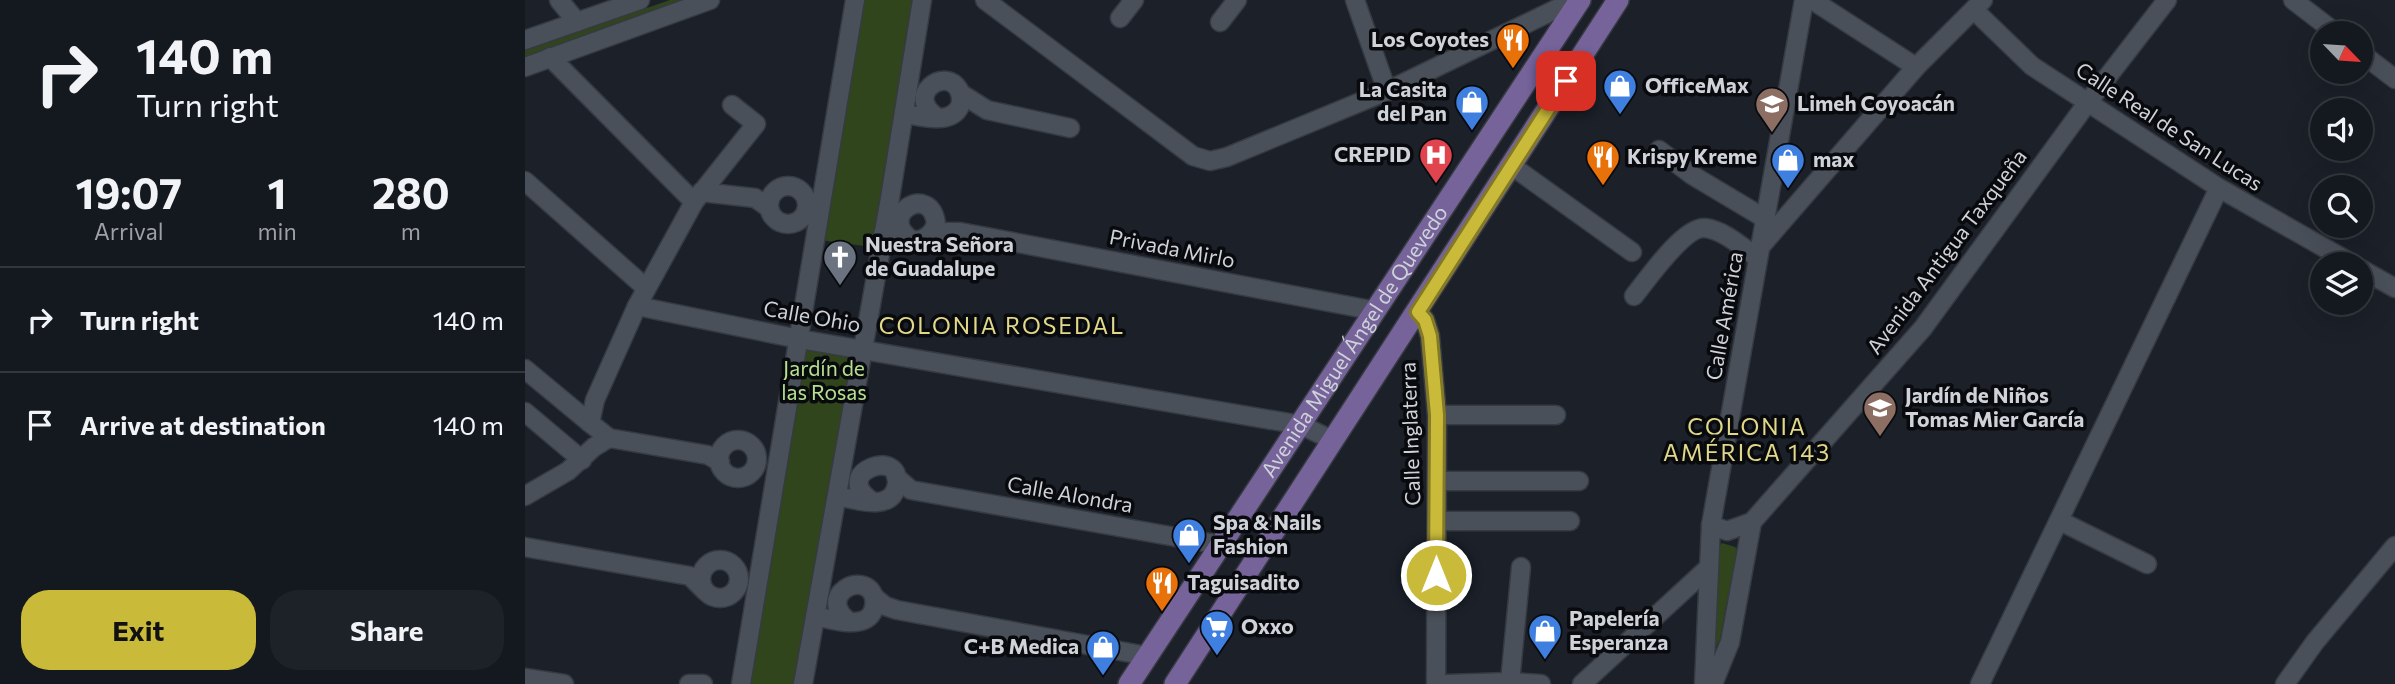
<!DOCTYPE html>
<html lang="en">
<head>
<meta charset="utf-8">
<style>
  :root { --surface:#14181f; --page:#1d2128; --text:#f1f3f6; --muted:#9da0a4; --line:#33373d; --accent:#c9ba3a }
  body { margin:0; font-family:Commissioner,sans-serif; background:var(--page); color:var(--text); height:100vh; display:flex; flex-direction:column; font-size:26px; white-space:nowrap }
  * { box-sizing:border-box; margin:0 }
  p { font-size:23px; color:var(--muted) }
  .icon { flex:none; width:38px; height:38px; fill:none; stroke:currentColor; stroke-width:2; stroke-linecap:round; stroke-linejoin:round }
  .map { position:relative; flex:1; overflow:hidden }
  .details { display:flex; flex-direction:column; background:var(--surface); width:525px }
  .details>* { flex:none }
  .guide { background:#14181f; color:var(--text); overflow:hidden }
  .needle { width:46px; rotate:115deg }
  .tools { position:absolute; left:1785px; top:21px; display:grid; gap:14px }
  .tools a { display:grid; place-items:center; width:63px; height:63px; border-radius:50%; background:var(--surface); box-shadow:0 7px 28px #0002,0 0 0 2px var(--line); font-size:35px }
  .pin { position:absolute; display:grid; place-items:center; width:60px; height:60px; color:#fff; margin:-30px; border-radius:14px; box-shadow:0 4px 10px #0006 }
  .me { position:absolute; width:77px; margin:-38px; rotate:0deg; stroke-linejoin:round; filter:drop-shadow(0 0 5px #0008) }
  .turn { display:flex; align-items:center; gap:24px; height:147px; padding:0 21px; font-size:32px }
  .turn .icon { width:91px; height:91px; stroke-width:2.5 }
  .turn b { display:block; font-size:49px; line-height:60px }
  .eta { display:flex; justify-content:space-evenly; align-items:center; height:119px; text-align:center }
  .eta b { font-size:42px; font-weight:700; line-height:49px }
  .action { display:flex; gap:14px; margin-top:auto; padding:14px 21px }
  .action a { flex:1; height:80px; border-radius:28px; background:var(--accent); color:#111; font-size:28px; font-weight:700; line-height:80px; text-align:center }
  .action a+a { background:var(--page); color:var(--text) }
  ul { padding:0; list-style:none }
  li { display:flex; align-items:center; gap:21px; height:105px; padding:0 21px; border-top:2px solid var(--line) }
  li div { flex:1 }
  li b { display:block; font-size:26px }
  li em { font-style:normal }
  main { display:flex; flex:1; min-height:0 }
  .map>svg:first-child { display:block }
  .green { fill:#30451c }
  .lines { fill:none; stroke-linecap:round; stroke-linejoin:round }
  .minor-casing { stroke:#363a41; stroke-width:21 }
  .major-casing { stroke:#363a41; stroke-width:24 }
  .minor { stroke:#4a505a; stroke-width:18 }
  .major { stroke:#75639a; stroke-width:21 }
  .route-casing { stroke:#837926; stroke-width:18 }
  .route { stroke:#c9ba3a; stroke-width:12 }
  .labels { text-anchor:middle; stroke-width:7; stroke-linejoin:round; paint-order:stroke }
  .poi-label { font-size:21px; font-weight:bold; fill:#cfd2d8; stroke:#080a0e; text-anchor:start }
  .street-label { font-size:21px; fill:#cfd2d8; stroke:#080a0e }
  .park-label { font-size:21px; fill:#b6e090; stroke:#080a0e }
  .neighbourhood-label { font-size:23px; letter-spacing:2px; fill:#e1d889; stroke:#080a0e }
</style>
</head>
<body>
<main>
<section class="details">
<div class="guide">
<div class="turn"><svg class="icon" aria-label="right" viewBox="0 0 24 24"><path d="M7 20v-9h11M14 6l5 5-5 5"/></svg><div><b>140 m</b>Turn right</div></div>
</div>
<div class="eta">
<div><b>19:07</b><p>Arrival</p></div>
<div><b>1</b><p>min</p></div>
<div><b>280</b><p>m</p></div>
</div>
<ul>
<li><svg class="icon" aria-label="right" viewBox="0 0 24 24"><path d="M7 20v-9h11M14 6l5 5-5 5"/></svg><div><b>Turn right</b></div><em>140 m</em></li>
<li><svg class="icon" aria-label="arrive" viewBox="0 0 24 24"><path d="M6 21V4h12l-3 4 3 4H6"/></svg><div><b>Arrive at destination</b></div><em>140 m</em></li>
</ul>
<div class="action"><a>Exit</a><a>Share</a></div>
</section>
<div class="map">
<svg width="1870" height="684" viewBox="0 0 1870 684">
  <rect width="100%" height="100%" fill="#1b2029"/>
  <g class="green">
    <polygon points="145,0 161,0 0,57 0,50"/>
    <polygon points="333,0 392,0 354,248 295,240"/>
    <polygon points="274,346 335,356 272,684 219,684"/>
    <polygon points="1197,543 1210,547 1217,554 1202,601 1195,639 1189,651 1186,554"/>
  </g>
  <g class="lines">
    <g class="minor-casing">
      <g id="minor">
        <polyline points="34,0 52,22"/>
        <polyline points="460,0 668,156 685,161 702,157 862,91 1050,0"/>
        <polyline points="830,0 862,91"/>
        <polyline points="1287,0 1391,67"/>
        <polyline points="1768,0 1811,33"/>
        <polyline points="1449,10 1507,66 1694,188 1828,264"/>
        <polyline points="595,18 609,0"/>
        <polyline points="695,22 712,0"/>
        <polyline points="0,40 115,0"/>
        <polyline points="1836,53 1870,79"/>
        <polyline points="25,57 169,202"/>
        <polyline points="0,67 185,0"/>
        <polyline points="435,93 462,110 545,128"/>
        <path d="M379,114C395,116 426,126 435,106C437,100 436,95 434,90C420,65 379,96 412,117"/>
        <polyline points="1134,150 1167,175 1239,218"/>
        <polyline points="987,166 1107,252"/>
        <polyline points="0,181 121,288"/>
        <circle cx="263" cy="205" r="19"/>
        <polyline points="176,192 230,198 244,208"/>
        <path d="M358,234C378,240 402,249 411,224C406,181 350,216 387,240"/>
        <polyline points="403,238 422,232 435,232 851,311"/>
        <polyline points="1235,247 1391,67 1458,0"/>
        <polyline points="1836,269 1870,288"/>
        <path d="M1109,296C1122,280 1159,226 1180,228C1199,230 1218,248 1233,258"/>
        <polyline points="112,306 274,339 776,425 807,440"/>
        <polyline points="893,312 900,320 905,336 912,415 911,684"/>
        <polyline points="0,369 65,423"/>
        <polyline points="0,412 57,460"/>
        <polyline points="912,415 1031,415"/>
        <circle cx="213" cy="459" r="19"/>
        <polyline points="195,462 183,455 84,438 65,423 70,400 112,306 169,202 231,124 207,105"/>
        <polyline points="371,477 386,490 696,545"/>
        <polyline points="912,481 1054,481"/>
        <polyline points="0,496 43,471 69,447 84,438"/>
        <path d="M312,496C328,499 365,512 371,488C382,445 303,472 347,501"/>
        <polyline points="912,521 1045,521"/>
        <polyline points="1535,521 1622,564"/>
        <polyline points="1186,525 1202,531 1227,522 1398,328 1563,102 1642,0"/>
        <polyline points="0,547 165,576 180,591"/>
        <circle cx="195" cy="579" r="19"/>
        <polyline points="349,597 360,606 372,610 622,656"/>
        <path d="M290,616C305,619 337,630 347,613C349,609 350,602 349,597C339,568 289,597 325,622"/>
        <polyline points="0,678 39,684"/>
        <polyline points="985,682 996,567"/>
        <polyline points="164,684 178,684"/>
        <polyline points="216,684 330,0"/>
        <polyline points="278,684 365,198 397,0"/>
        <polyline points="922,684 985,682 1016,684"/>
        <polyline points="1057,684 1182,569"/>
        <polyline points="1179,684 1186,525 1279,0"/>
        <polyline points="1188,684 1205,642 1227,522"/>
        <polyline points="1455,684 1694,188"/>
        <polyline points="1760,684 1790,642 1870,546"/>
      </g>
    </g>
    <g class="major-casing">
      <g id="major">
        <path id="s1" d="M604,684L1055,0"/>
        <polyline points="650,684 1093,0"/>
      </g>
    </g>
    <use href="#minor" class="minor"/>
    <use href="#major" class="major"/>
  </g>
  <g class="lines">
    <g class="route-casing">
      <polyline id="route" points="911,575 912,415 905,336 900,320 893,312 1041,81"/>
    </g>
    <use href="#route" class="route"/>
  </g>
  <defs>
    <g id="restaurant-pin" transform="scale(1.75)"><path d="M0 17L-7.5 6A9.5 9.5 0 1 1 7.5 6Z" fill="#e8710a" stroke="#080a0e"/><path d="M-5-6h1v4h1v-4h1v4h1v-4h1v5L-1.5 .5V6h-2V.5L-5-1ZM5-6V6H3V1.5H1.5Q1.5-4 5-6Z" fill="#fff"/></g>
    <g id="shop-pin" transform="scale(1.75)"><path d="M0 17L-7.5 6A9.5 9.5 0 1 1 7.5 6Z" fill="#3f7fe0" stroke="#080a0e"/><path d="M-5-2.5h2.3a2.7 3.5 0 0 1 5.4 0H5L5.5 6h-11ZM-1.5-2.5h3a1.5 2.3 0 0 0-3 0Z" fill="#fff"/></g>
    <g id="school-pin" transform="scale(1.75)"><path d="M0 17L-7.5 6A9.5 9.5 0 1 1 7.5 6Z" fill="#8d6e63" stroke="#080a0e"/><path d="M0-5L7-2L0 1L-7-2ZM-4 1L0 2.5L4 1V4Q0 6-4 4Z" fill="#fff"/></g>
    <g id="hospital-pin" transform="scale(1.75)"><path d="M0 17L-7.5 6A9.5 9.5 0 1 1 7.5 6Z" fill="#e0444e" stroke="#080a0e"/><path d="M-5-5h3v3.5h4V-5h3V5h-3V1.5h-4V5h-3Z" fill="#fff"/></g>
    <g id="church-pin" transform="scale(1.75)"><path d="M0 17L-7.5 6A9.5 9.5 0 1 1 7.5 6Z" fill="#6b7280" stroke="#080a0e"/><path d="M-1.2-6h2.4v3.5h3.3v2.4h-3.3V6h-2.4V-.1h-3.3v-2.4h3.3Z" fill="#fff"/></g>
    <g id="supermarket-pin" transform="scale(1.75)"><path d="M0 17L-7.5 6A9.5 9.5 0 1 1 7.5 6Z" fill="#3f7fe0" stroke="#080a0e"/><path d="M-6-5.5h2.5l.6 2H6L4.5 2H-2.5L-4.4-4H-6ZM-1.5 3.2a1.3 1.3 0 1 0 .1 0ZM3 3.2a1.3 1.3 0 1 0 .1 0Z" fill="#fff"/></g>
  </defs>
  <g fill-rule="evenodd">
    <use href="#restaurant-pin" x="988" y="40"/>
    <use href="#shop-pin" x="1095" y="86"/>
    <use href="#shop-pin" x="947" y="102"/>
    <use href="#school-pin" x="1247" y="104"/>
    <use href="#hospital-pin" x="911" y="155"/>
    <use href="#restaurant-pin" x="1078" y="157"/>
    <use href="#shop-pin" x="1263" y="160"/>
    <use href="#church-pin" x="315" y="257"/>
    <use href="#school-pin" x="1355" y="408"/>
    <use href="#shop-pin" x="664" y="535"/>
    <use href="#restaurant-pin" x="637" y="583"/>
    <use href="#supermarket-pin" x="692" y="627"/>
    <use href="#shop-pin" x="1020" y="631"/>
    <use href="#shop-pin" x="578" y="647"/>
  </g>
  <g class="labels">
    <g class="poi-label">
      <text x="964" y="47" text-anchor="end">Los Coyotes</text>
      <text x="1120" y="93">OfficeMax</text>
      <text x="922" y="97" text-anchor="end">La Casita<tspan x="922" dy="24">del Pan</tspan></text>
      <text x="1272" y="111">Limeh Coyoacán</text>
      <text x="886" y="162" text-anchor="end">CREPID</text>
      <text x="1102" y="164">Krispy Kreme</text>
      <text x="1288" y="167">max</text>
      <text x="340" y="252">Nuestra Señora<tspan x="340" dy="24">de Guadalupe</tspan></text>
      <text x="1380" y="403">Jardín de Niños<tspan x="1380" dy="24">Tomas Mier García</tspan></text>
      <text x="688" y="530">Spa &amp; Nails<tspan x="688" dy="24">Fashion</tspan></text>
      <text x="662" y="590">Taguisadito</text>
      <text x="1044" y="626">Papelería<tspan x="1044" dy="24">Esperanza</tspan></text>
      <text x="716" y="634">Oxxo</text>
      <text x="554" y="654" text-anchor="end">C+B Medica</text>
    </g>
    <g class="street-label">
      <text transform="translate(1644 127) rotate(33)" y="7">Calle Real de San Lucas</text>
      <text transform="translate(647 249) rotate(11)" y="7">Privada Mirlo</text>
      <text transform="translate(1422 252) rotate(-53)" y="7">Avenida Antigua Taxqueña</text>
      <text transform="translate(1200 316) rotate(-80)" y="7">Calle América</text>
      <text transform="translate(287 317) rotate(10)" y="7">Calle Ohio</text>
      <text dy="7" stroke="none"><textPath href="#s1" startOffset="410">Avenida Miguel Ángel de Quevedo</textPath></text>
      <text transform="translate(886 434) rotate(-92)" y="7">Calle Inglaterra</text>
      <text transform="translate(545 495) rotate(10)" y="7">Calle Alondra</text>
    </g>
    <g class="park-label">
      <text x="299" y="376">Jardín de<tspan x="299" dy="24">las Rosas</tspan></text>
    </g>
    <g class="neighbourhood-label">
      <text x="477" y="334">COLONIA ROSEDAL</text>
      <text x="1222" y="435">COLONIA<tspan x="1222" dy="26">AMÉRICA 143</tspan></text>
    </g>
  </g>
</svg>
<div class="tools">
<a><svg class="needle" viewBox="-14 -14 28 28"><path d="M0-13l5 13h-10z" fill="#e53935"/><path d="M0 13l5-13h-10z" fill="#9da0a4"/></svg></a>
<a><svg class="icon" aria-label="sound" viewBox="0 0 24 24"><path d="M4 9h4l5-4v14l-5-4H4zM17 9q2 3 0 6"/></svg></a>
<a><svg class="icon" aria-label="search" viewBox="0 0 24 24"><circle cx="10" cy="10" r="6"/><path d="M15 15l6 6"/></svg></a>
<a><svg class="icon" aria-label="layers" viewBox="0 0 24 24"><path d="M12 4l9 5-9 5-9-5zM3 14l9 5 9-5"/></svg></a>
</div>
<div class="pin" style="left:1041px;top:81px;background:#d93025"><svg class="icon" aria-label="arrive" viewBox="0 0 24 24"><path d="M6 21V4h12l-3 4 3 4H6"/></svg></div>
<svg class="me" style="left:911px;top:575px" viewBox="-20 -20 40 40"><circle r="17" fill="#c9ba3a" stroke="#fff" stroke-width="3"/><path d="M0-11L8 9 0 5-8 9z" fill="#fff"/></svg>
</div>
</main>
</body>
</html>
